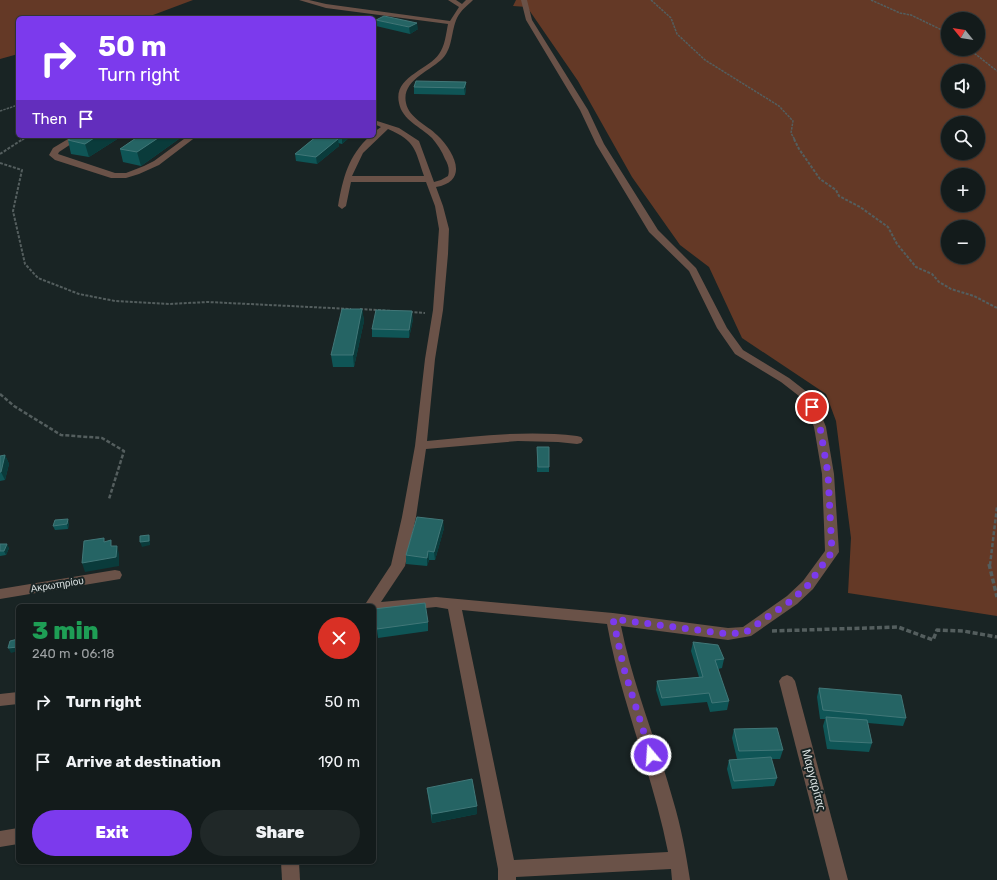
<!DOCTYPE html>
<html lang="en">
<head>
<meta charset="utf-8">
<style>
  :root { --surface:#131b1b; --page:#202828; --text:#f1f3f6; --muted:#9da1a3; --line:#32393a; --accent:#7c3aed }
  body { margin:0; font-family:Rubik,sans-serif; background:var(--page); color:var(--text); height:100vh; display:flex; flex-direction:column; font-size:15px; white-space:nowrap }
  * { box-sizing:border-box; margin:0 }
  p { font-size:13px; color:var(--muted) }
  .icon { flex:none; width:22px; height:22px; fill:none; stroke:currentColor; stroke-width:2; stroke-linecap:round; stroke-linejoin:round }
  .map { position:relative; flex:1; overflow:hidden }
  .side { position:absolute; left:16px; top:604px; width:360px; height:260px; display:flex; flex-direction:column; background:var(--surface); border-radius:6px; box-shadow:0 1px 3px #0004,0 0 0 1px var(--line) }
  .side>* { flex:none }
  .banner { position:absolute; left:16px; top:16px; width:360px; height:122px; border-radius:6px; box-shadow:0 1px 3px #0004,0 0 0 1px var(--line); background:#7c3aed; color:#fff; overflow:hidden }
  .needle { width:26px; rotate:300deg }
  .tools { position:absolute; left:941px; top:12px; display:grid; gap:8px }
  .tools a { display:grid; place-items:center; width:44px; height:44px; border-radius:50%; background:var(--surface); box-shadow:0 1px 3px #0004,0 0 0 1px var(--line); font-size:20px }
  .pin { position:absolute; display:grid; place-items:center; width:34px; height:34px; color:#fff; margin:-17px; border:2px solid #fff; border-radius:50%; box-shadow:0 1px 4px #0007 }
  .me { position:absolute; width:44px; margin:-22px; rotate:342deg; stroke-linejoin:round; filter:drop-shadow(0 0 3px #0008) }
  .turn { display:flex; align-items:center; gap:14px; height:84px; padding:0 16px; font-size:18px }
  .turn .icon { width:52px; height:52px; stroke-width:2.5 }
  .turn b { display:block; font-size:28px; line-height:34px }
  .then { display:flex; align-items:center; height:38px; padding:0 16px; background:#0003; gap:8px; font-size:15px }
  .round { display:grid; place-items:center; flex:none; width:42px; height:42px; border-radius:21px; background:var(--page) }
  .summary { display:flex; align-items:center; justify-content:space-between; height:68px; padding:0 16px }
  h1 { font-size:24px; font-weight:800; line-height:30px; color:#1e9e55 }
  .action { display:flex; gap:8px; margin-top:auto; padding:8px 16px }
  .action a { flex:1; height:46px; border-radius:24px; background:var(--accent); color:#fff; font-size:16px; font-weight:800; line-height:46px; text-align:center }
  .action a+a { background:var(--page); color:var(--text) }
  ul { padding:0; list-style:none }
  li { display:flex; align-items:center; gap:12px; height:60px; padding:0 16px }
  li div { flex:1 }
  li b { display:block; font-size:15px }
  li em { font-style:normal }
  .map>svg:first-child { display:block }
  .green { fill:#643926; fill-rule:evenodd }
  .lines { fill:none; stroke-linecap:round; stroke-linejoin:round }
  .path-far3 { stroke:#545e5e; stroke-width:1.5; stroke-dasharray:2.5 1; stroke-linecap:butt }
  .path-far2 { stroke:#545e5e; stroke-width:2; stroke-dasharray:3 1.5; stroke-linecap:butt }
  .path-far1 { stroke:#545e5e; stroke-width:2.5; stroke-dasharray:4 2; stroke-linecap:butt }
  .path { stroke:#545e5e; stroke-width:3.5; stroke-dasharray:5 2.5; stroke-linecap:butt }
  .minor { fill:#6a5248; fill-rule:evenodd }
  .wall { fill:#0f5556 }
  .shaded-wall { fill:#0a3b3b }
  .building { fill:#256464; stroke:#417778 }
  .route { stroke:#7c3aed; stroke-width:7; stroke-dasharray:0 12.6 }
  .labels { text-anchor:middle; stroke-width:4; stroke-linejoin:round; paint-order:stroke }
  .street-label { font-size:10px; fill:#dae1e1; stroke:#192424 }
  .near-street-label { font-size:12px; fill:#dae1e1; stroke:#192424 }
</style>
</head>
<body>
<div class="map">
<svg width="997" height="880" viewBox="0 0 997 880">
  <rect width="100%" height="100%" fill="#192424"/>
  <g class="green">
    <polygon points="0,0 193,0 145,18 18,18 18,54 0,59"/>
    <path d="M516,0H997V616L848,593L851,538L836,421L826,394L742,338L709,267L680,245L632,177L578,81L527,7L513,6ZM948,19H978V49H948ZM948,71H978V101H948ZM948,123H978V153H948ZM948,175H978V205H948ZM948,227H978V257H948Z"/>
  </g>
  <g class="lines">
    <g class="path-far3">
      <polyline points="651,0 671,18 677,34 705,60 779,106 793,121 791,133 795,140"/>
      <polyline points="871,0 900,13 911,15 948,33"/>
      <polyline points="969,49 997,71"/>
      <polyline points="0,111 18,105"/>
      <polyline points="22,140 29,136"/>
    </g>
    <g class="path-far2">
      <polyline points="794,139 799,149 820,179 836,190 839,196 860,207 888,227 897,244 916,267 932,274 939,282 951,289 974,296 997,308"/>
      <polyline points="0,154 23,139"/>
      <polyline points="0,163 22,170 13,211 25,264 38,278 79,294 115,301 169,304 208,302 351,309"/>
      <polyline points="360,309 393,311"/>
      <polyline points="410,312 425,313"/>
    </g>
    <g class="path-far1">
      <polyline points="0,394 14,406 61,435 102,438 124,451 109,499"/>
      <polyline points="990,565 997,507"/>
    </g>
    <g class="path">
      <polyline points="989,564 997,597"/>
      <polyline points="772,631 898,627 933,640 937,630 963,631 997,637"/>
    </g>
    <g class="minor">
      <path d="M299,0H309L326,4L450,21L459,7L448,0H456L462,4L466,0H473C467,6 461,10 457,18C451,31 453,47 443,58C431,71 401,80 406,103C409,118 427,125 437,135C454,151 470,181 436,187L443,206L449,229L448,254L443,310L435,359L427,441C478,436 527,430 577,436L581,437L583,440L581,443L577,444L558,442L518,441L426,449L416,517L405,566L381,602L436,597L613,613L728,628L743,627L787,596L803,581L825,551L822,474L814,427L806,407L799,396L781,382L735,354L717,328L689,271L649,232L596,144L580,110L526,20L521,0H527L532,20L588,110L604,144L658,230L696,268L727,328L743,350L789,378L807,392L818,407L826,427L834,474L839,552L813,589L797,604L751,636L728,640L621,626C633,686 657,742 673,800C681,827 686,853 690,880H672L671,869L516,877V880H498V869L448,609L436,607L374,613V606H364L391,565L402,517L415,446L425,359L433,310L439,229L435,206L426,182H351L346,206L342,209L338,206C343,178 348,156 370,136H374V132L381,127L374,124V120L399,128L419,141L434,182L441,180L448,176C450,170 448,164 445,159C442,151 437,144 432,138C421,127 402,120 399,103C393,77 428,70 439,54C445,46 446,34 448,24L326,8ZM388,129C416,141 415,150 424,176H352L363,153ZM462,610L607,624C621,702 653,775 668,852L514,860Z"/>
      <polygon points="73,136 83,136 59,152 58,154 115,173 126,173 144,166 154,161 188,136 197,136 159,165 139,174 126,178 111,178 55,160 49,155 53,148"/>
      <polygon points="115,570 120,571 122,575 120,579 0,599 0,589"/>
      <polygon points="787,675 792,677 795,681 848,880 830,880 779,681 782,677"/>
      <polygon points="18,692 18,704 0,706 0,694"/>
      <polygon points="18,828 18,844 0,847 0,831"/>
      <polygon points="281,862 299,862 300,880 282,880"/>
    </g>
  </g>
  <g class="wall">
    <polygon points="376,20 418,29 410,34 376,26"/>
    <polygon points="466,82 466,89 465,95 414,94 414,87"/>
    <polygon points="122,136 89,157 71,154 68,140"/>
    <polygon points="139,136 183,136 141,166 123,162 120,149"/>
    <polygon points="317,136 351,136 342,144 338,143 339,146 317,164 296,161 295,154"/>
    <polygon points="362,309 364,321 354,367 333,367 331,355"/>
    <polygon points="413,319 409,338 372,337 372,329"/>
    <polygon points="537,447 549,467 549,472 537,472"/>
    <polygon points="5,455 9,464 5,480 0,481 0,456"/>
    <polygon points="69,523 68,529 55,530 53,526"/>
    <polygon points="444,528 435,560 429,560 427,566 406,564 406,555"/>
    <polygon points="0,544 9,548 6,555 0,556"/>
    <polygon points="374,609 428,622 428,631 378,638"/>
    <polygon points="693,642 724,659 722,668 718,669 729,701 727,710 710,712 707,702 661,706 656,690 657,681 699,677 691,651"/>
    <polygon points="819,688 906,718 903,726 868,723 872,743 869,752 827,749 823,726 825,719 820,719 817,697"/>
    <polygon points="734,729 783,750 780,759 771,759 777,778 774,786 732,789 727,769 729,760 743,759 737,759 732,738"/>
    <polygon points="427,788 477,814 432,823 428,796"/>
  </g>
  <g class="shaded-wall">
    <polygon points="417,23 418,29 410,34 409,27"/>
    <polygon points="466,82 466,89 465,95 464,88"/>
    <polygon points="97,136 122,136 89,157 85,144"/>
    <polygon points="161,136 183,136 141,166 137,152"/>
    <polygon points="343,136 351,136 342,144 342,137"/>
    <polygon points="338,139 339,146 317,164 316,157"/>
    <polygon points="362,309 364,321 354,367 353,355"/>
    <polygon points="412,311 413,319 409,338 409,330"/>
    <polygon points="5,455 9,464 5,480 1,472"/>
    <polygon points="68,519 69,523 68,529 67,524"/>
    <polygon points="443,520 444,528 435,560 434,552"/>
    <polygon points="149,535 150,539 150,545 142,547 140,542"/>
    <polygon points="7,544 9,548 6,555 4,551"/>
    <polygon points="117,546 119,554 119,566 85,572 82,563"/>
    <polygon points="428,551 429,560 427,566 427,558"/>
    <polygon points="18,647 18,651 11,653 8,648"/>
    <polygon points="477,806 477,814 432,823 432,814"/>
    <polygon points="215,862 230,862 216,865"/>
  </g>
  <g class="building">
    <polygon points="384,16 417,23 409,27 376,20"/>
    <polygon points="416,81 466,82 464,88 414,87"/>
    <polygon points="75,136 97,136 85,144 68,140"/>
    <polygon points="139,136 161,136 137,152 120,149"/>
    <polygon points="317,136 321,136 338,139 316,157 295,154"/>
    <polygon points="342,309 362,309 353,355 331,355"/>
    <polygon points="376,310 412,311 409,330 372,329"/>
    <polygon points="537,447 549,447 549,467 538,467"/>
    <polygon points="5,455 1,472 0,472 0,456"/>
    <polygon points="417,517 443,520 434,552 428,551 427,558 406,555"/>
    <polygon points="68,519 67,524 53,526 55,520"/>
    <polygon points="149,535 149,541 140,542 140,536"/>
    <polygon points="104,538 104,542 111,540 111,546 117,546 116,557 82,563 84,541"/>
    <polygon points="0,544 7,544 4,551 0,551"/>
    <polygon points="425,603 428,622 377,629 374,609"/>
    <polygon points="18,639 18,647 8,648 10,641"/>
    <polygon points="693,642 718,645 724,659 715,660 729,701 712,703 709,693 662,698 657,681 703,677"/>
    <polygon points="819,688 901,695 906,718 823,710"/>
    <polygon points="826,717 867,720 872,743 830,741"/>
    <polygon points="777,728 783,750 739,751 734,729"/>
    <polygon points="771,757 777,778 734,781 729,760"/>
    <polygon points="472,779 477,806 432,814 427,788"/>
  </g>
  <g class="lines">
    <polyline class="route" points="651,755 624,669 613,619 728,634 746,632 792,600 808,585 832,552 828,474 820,427 812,407"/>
  </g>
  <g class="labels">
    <g class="street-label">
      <text transform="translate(57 584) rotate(-9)" y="4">Ακρωτηρίου</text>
    </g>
    <g class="near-street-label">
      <text transform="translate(814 780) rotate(75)" y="4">Μαργαρίτας</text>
    </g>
  </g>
</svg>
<div class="tools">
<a><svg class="needle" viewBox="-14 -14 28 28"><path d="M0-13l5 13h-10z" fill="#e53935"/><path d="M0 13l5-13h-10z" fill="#9da1a3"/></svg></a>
<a><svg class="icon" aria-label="sound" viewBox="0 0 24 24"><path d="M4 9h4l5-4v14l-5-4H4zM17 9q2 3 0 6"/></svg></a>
<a><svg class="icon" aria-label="search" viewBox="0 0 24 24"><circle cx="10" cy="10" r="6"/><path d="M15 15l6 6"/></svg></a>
<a>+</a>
<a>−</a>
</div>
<div class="pin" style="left:812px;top:407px;background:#d93025"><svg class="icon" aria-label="arrive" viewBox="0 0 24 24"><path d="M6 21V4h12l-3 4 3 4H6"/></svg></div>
<svg class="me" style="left:651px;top:755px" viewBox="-20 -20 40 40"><circle r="17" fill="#7c3aed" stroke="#fff" stroke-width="3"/><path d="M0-11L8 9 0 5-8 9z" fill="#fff"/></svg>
<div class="banner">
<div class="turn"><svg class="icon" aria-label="right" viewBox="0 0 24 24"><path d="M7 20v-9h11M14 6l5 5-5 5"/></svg><div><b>50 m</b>Turn right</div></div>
<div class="then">Then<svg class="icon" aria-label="arrive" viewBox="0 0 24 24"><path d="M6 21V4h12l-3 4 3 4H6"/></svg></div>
</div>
<section class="side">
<div class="summary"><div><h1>3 min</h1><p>240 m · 06:18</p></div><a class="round" style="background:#d93025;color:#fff"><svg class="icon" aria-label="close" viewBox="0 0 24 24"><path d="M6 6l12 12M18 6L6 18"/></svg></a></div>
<ul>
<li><svg class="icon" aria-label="right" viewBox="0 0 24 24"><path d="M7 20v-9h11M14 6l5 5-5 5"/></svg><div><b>Turn right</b></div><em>50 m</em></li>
<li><svg class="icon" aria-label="arrive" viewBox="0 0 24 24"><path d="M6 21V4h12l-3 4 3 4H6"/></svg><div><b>Arrive at destination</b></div><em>190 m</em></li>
</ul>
<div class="action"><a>Exit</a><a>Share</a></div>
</section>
</div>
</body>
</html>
